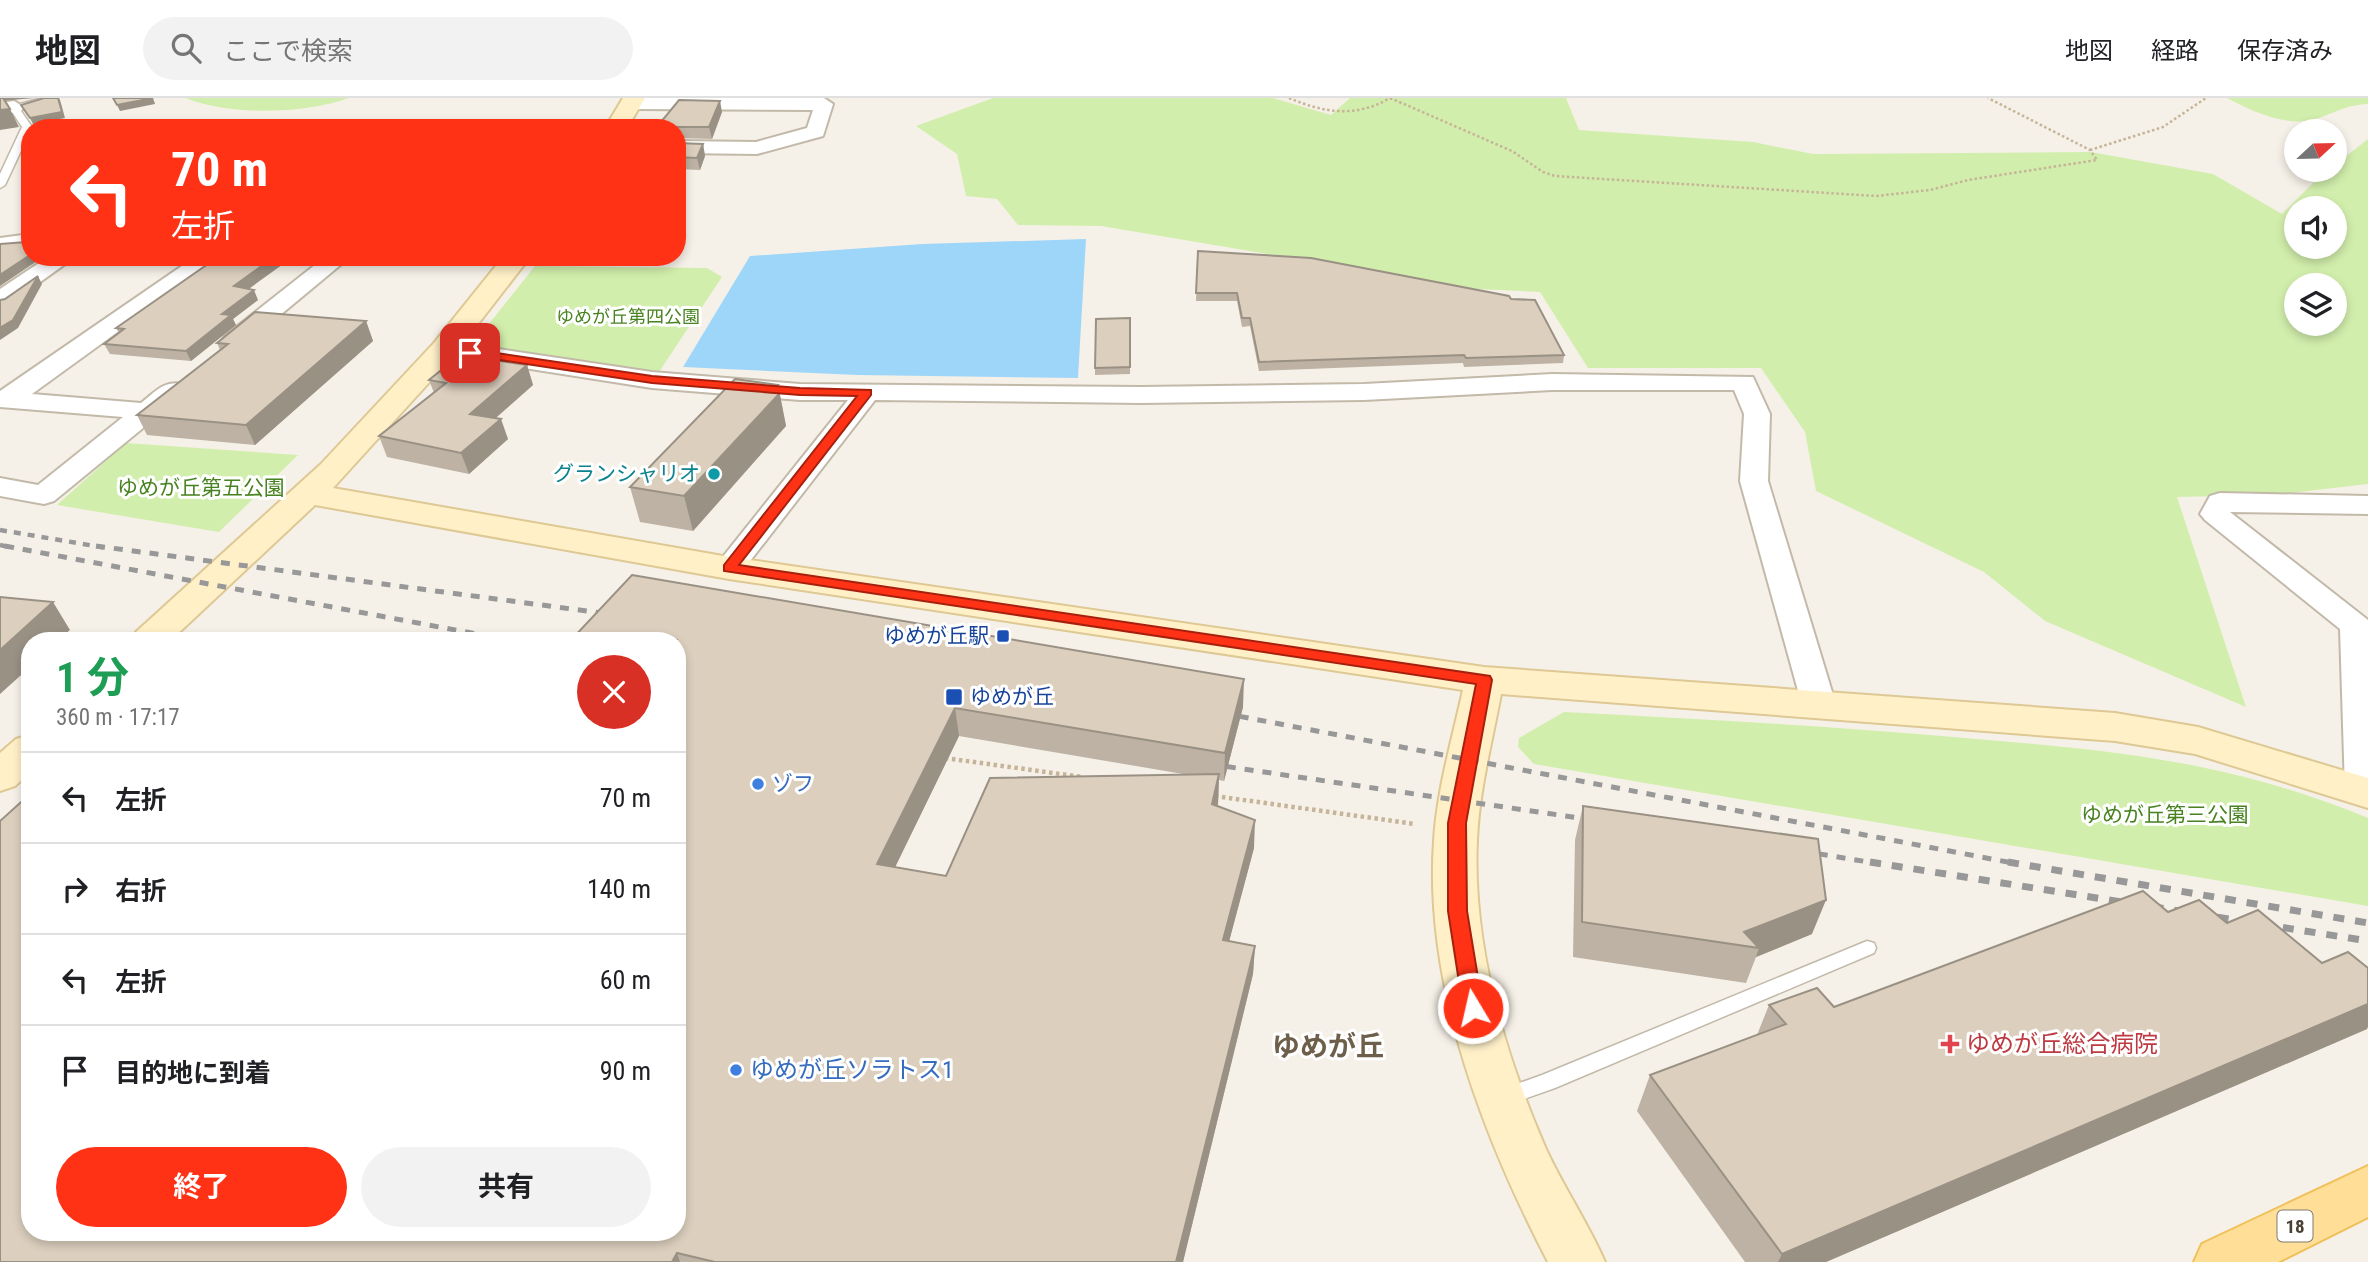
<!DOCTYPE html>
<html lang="ja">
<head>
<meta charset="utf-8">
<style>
  :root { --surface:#fff; --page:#f2f2f2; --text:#202124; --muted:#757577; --line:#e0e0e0; --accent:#ff3215 }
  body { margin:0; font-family:"Roboto Condensed","Noto Sans JP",sans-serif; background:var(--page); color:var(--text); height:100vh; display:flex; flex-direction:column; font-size:26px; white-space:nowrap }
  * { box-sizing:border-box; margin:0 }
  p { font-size:23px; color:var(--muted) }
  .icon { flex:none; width:38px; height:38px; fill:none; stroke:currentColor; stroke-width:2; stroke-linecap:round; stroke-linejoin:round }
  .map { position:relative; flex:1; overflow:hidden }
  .sheet { position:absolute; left:21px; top:534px; width:665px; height:609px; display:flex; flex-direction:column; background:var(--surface); border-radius:28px; box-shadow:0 4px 10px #0003 }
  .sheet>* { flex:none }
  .banner { position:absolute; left:21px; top:21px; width:665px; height:147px; border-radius:28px; box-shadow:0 4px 10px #0003; background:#ff3215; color:#fff; overflow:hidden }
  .needle { width:46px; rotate:68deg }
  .buttons { position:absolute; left:2284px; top:21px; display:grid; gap:14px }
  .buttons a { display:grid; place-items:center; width:63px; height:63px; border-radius:50%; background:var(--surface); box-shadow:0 4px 10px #0003; font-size:35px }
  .pin { position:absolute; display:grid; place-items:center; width:60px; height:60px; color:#fff; margin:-30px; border-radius:14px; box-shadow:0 4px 10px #0006 }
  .me { position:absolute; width:77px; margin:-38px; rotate:351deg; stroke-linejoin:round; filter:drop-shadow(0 0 5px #0008) }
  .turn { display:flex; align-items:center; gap:24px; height:147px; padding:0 35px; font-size:32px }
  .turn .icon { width:91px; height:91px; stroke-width:2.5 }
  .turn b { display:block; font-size:49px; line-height:60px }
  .round { display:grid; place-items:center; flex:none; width:74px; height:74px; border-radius:37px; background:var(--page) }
  .overview { display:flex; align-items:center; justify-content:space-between; height:119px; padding:0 35px }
  h1 { font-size:42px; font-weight:700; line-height:52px; color:#1e9e55 }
  .primary-button { display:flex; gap:14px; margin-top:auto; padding:14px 35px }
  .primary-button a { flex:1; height:80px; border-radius:42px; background:var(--accent); color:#fff; font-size:28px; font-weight:700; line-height:80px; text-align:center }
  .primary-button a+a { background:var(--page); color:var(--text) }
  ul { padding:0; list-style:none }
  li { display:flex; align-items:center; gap:21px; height:91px; padding:0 35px; border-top:2px solid var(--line) }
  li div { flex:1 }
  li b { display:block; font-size:26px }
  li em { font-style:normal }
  header { display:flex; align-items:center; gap:42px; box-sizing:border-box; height:98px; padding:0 35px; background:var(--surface); border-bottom:2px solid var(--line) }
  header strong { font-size:33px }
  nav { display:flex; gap:38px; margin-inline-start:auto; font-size:24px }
  .search { width:490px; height:63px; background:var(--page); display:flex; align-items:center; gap:18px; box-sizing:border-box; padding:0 24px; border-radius:38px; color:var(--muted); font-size:26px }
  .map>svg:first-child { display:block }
  .green { fill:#d2eeac; fill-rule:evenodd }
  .water { fill:#9ed6f9 }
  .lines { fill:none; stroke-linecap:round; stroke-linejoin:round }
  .lane-casing { stroke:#c2b9a9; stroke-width:3 }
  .street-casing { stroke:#c2b9a9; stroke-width:4 }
  .secondary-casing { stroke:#dec894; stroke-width:4 }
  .primary-casing { stroke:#f1c05a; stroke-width:4 }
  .path-far1 { stroke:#c6b498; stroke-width:2.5; stroke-dasharray:2.5 2.5; stroke-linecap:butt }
  .path { stroke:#c6b498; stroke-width:4.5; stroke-dasharray:3.5 3.5; stroke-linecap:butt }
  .lane { fill:#fff; fill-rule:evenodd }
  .street { fill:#fff; fill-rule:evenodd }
  .secondary { fill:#fff0c8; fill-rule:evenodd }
  .primary { fill:#ffdf97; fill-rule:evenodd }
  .rail-far2 { stroke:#989898; stroke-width:4.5; stroke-dasharray:7 7; stroke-linecap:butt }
  .rail-far1 { stroke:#989898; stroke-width:5; stroke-dasharray:9 9; stroke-linecap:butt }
  .rail { stroke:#989898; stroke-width:7; stroke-dasharray:11 11; stroke-linecap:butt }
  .wall { fill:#bdb2a3; fill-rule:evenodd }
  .shaded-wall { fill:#9a9185 }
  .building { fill:#dccfbe; stroke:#9a9185; stroke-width:2 }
  .route { fill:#ff3215; stroke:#a6200e; stroke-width:2 }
  .culture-dot { fill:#0f9aa8; stroke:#fff; stroke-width:2.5 }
  .transit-dot { fill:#1a4fb4; stroke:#fff; stroke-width:2.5 }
  .shop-dot { fill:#3f7fe0; stroke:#fff; stroke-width:2.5 }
  .health-dot { fill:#e0444e; stroke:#fff; stroke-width:2.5 }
  .labels { text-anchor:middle; stroke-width:6; stroke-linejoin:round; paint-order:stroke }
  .far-park-label { font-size:18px; fill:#498321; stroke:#fff }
  .shield { fill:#fff; stroke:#807a72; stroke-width:2 }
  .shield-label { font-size:19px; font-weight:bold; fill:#4a4135 }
  .culture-label { font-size:21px; fill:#0d838f; stroke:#fff; text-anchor:end }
  .park-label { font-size:21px; fill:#498321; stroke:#fff }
  .transit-label { font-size:21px; fill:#164399; stroke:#fff; text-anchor:end }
  .shop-label { font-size:21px; fill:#366cbe; stroke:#fff; text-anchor:start }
  .near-health-label { font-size:24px; fill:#be3a42; stroke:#fff; text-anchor:start }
  .near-shop-label { font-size:24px; fill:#366cbe; stroke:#fff; text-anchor:start }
  .near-neighbourhood-label { font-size:28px; font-weight:bold; fill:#6e5f4b; stroke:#fff }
</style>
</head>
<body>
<header>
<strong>地図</strong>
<div class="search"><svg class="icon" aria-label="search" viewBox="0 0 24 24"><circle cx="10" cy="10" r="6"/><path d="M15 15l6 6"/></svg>ここで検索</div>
<nav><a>地図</a><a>経路</a><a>保存済み</a></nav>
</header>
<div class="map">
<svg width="2368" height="1164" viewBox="0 0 2368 1164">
  <rect width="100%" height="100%" fill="#f6f1e8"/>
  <g class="green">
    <path d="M185,0H349C302,16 231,18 185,0Z"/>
    <path d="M993,0H1273L1331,17L1350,0H1566L1579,32L1753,44L1813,56L2091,54L2213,76L2282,116L2321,77L2334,72L2335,67L2368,41V386L2274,397L2177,399L2246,609L2045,523L1984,474L1816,393L1805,334L1761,270H1588L1540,194L1477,191L1101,128L1018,127L997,101L966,98L957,56L916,28ZM2296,110H2334V149H2296ZM2296,187H2334V226H2296Z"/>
    <path d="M2227,0H2368V6C2340,7 2326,21 2305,23C2279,26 2247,11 2227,0Z"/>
    <polygon points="535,168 707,170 722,179 659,274 488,251 477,241"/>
    <polygon points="126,345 298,357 219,434 57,407"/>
    <path d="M1564,614C1698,621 1832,628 1965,640C2112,652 2230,663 2368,720V808L1534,666L1518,649L1519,640Z"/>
  </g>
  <polygon class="water" points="1086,141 1078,280 857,277 683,269 750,158 922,146"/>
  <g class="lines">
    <g class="lane-casing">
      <g id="lane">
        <polygon points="42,0 58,0 19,10 32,29 5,87 0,90 0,76 22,29 9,9"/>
        <polygon points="1867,843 1874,845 1876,850 1874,855 1555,990 1504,1008 1497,1005 1494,999 1497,993 1542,977"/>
      </g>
    </g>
    <g class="street-casing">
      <g id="street">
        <polygon points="629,0 824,0 833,6 823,38 757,56 677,55 677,43 756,44 807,30 813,12 632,11 623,5"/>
        <polygon points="14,3 24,9 21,13 0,17 0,5"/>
        <polygon points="30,136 30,150 0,154 0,140"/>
        <polygon points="48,159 75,159 8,207 0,209 0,191"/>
        <path d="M195,159H221L32,296L141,305C155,294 164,282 182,286L186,292L182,298L54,403L44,406L0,398V380L38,387L123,319L0,309V293Z"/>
        <polygon points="325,159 350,159 243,248 225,248 222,243 225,238"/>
        <polygon points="444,243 652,274 800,286 1141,289 1364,286 1552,276 1753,279 1770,316 1768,383 1836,607 1831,615 1819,618 1807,615 1802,607 1740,383 1744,316 1734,292 1552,292 1364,302 1141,305 875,302 740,476 729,479 718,476 714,470 848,302 800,302 652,290 435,256 431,251 435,246"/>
        <polygon points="2220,395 2368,398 2368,416 2230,414 2368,522 2368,703 2350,701 2345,692 2340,531 2205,422 2200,416 2210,398"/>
      </g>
    </g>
    <g class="secondary-casing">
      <g id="secondary">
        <polygon points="623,0 645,0 627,30 605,30"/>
        <path d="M503,159H530L454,257L333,390L729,459L1484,569L2115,615L2198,629L2368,680V710L2195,656L2115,643L1501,596C1492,644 1479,693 1477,742C1472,846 1505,957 1546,1051C1564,1090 1588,1125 1605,1164H1548C1483,1039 1424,886 1434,743C1437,692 1452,642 1463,592L729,481L315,407L171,542H131L136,534L321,366L434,245Z"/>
        <polygon points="30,637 30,674 15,688 0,693 0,655 16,641"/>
      </g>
    </g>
    <g class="primary-casing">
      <polygon id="primary" points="2368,1068 2368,1119 2278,1164 2194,1164 2202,1146"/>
    </g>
    <g class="path-far1">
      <path d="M1289,0C1324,15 1356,20 1390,0"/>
      <polyline points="1390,0 1512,53 1543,74 1555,78 1876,98 1930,92 1968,82 2097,62 2090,52 1988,0"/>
      <polyline points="2090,52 2163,29 2206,0"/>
    </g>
    <g class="path">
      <polyline points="945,660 1082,679"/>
      <polyline points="1215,698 1415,726"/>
    </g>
    <use href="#lane" class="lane"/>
    <use href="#street" class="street"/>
    <use href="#secondary" class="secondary"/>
    <use href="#primary" class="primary"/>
    <g class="rail-far2">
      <polyline points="0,432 107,450"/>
      <polyline points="0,447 14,450"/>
    </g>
    <g class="rail-far1">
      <polyline points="5,448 509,542"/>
      <polyline points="96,448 617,517"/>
      <polyline points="1222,615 2018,766"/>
      <polyline points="1209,666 1600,723"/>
      <polyline points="1801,753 1881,766"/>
    </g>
    <g class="rail">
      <polyline points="1870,764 2368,843"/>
      <polyline points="2008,764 2368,825"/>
    </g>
  </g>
  <g class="wall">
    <polygon points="722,14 712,41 677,40 677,30 656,30"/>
    <polygon points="677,45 703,46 705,58 700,72 677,71"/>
    <polygon points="1198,153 1511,201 1564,257 1563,265 1464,269 1463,265 1259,273 1250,228 1242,229 1237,203 1196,203"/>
    <polygon points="283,166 248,191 258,202 233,221 236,227 191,263 110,256 104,246 119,235 116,230"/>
    <polygon points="1130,220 1130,276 1095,277 1095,270"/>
    <polygon points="366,223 373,243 255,347 147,337 137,317 220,252 217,245"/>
    <polygon points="527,267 533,287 496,320 508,341 469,376 387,359 379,338 434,295 429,282"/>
    <polygon points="778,287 786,328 693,433 640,424 630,389"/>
    <path d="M677,542L1243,609L1224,683L1219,682L1218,708L1254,750L1229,843L1255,848L1253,876L1183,1164H0L30,1134ZM959,638L1189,677L946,778L895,769Z"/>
    <polygon points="1583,708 1812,836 1756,859 1746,885 1573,859 1575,742"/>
    <polygon points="2168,814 2227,825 2367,931 1826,1164 1745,1164 1637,1013 1650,977 1757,937 1769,907 1834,909"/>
  </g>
  <g class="shaded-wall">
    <polygon points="0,0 35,0 0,3"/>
    <polygon points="58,0 60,2 65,20 33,26 30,20"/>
    <polygon points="153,0 155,6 120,13 117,7"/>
    <polygon points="720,3 722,14 712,41 709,29"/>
    <polygon points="10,11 19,29 0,32 0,12"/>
    <polygon points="703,46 705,58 700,72 697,60"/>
    <polygon points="30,157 30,159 43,159 0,188 0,177"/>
    <polygon points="274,159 280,159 283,166 239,198 234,188"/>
    <polygon points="38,178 42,186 18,230 0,242 0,230"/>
    <polygon points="254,192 258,202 233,221 236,227 191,263 186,253 222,216"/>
    <polygon points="366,223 373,243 255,347 246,327"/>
    <polygon points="527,267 533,287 477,336 470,316"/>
    <polygon points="778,287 786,328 693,433 684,398"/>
    <polygon points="501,321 508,341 469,376 461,355"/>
    <polygon points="53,504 70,532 58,542 30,542 30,569 0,596 0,552"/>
    <polygon points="1244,581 1243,609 1224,683 1225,655"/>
    <polygon points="955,610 959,638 883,794 877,766"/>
    <polygon points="1219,676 1218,705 1211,734 1212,706"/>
    <polygon points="1255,722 1254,750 1222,870 1223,842"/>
    <polygon points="1826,802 1812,836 1756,859 1759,850 1744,834"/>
    <polygon points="1255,848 1253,876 1183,1164 1176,1164"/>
    <polygon points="2368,906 2368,929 2367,931 1826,1164 1778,1164 1782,1156"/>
    <polygon points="677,1155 680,1164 672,1164"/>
  </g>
  <g class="building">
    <polygon points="0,0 3,0 10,11 0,12"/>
    <polygon points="44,0 58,0 62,14 30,20 21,7"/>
    <polygon points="113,0 153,0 117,7"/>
    <polygon points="679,2 720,3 709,29 674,29 673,30 656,30"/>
    <polygon points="677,45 703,46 697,60 677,59"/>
    <polygon points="30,117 30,157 0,177 0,146 26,144 28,128 24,126"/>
    <polygon points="1198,153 1311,160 1509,198 1511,201 1535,202 1564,257 1466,260 1464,257 1259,264 1250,220 1242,220 1237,195 1196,195"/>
    <polygon points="218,159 274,159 234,188 254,192 222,216 231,217 186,253 104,246 124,231 116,230"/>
    <polygon points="38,178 13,222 0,230 0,202 5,201"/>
    <polygon points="255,214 366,223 246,327 137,317 228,246 217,245"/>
    <polygon points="1130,220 1130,269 1095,270 1096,221"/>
    <polygon points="460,257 527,267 470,316 501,321 461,355 379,338 446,285 429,282"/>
    <polygon points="735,281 778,287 772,293 780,295 684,398 630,389"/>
    <polygon points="632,477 1244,581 1225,655 955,610 877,766 946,778 990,680 1219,676 1212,706 1255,722 1223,842 1255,848 1176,1164 715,1164 677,1155 672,1164 0,1164 0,723 30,696 30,1134 677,1134 677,542 571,542"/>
    <polygon points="0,499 53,504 0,552"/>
    <polygon points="1583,708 1818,741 1826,802 1744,834 1759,850 1582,824"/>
    <polygon points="2143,793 2168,814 2199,802 2227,825 2258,812 2322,865 2348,854 2368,870 2368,906 1782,1156 1650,977 1786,926 1769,907 1817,890 1834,909"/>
  </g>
  <polygon class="route" points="470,251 652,278 800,290 871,292 871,297 739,467 1490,578 1492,582 1466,725 1467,813 1483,910 1480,916 1466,916 1463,910 1448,813 1448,725 1476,586 724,473 724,467 857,298 800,297 652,285 466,257 464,255"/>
  <circle class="culture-dot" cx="714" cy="376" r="7"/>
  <g class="transit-dot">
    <rect x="996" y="531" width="14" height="14" rx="3.5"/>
    <rect x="945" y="590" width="18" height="18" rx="3.5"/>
  </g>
  <g class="shop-dot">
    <circle cx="758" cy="686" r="7"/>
    <circle cx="736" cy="972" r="7"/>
  </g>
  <path class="health-dot" d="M1946.5 935.5h7v7h7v7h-7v7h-7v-7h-7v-7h7z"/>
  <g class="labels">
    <g class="far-park-label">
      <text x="628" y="225">ゆめが丘第四公園</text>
    </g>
    <rect class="shield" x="2277.5" y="1112.5" width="35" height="31" rx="5"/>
    <g class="shield-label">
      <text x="2295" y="1135">18</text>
    </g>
    <g class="culture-label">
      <text x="700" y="383">グランシャリオ</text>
    </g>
    <g class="park-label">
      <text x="201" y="397">ゆめが丘第五公園</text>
      <text x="2165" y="724">ゆめが丘第三公園</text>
    </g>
    <g class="transit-label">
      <text x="989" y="545">ゆめが丘駅</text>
      <text x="970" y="606" text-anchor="start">ゆめが丘</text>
    </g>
    <g class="shop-label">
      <text x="772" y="693">ゾフ</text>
    </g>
    <g class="near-health-label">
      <text x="1966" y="954">ゆめが丘総合病院</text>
    </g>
    <g class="near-shop-label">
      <text x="750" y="980">ゆめが丘ソラトス1</text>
    </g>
    <g class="near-neighbourhood-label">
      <text x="1328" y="958">ゆめが丘</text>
    </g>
  </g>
</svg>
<div class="buttons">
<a><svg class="needle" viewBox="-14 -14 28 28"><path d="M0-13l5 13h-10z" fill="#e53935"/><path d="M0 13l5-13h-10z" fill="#757577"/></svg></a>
<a><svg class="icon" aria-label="sound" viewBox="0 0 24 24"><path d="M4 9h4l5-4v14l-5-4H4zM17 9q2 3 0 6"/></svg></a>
<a><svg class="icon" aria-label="layers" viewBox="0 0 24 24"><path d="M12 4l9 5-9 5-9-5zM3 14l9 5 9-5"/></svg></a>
</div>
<div class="pin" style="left:470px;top:255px;background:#d93025"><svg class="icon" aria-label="arrive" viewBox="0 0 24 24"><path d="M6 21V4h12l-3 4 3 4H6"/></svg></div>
<svg class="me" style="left:1473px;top:910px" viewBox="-20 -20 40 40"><circle r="17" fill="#ff3215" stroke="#fff" stroke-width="3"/><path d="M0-11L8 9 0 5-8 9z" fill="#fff"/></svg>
<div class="banner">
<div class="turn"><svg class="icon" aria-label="left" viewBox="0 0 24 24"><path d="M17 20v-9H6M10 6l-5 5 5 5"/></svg><div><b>70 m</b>左折</div></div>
</div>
<section class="sheet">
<div class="overview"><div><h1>1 分</h1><p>360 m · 17:17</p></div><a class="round" style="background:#d93025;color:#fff"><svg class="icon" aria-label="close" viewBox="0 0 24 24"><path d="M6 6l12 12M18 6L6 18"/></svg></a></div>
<ul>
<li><svg class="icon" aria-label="left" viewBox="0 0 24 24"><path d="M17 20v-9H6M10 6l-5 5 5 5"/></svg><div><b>左折</b></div><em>70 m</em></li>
<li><svg class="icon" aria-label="right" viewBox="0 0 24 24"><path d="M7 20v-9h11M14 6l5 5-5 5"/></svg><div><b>右折</b></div><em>140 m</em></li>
<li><svg class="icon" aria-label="left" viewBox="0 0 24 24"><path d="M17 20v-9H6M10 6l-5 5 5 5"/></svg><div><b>左折</b></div><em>60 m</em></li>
<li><svg class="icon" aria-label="arrive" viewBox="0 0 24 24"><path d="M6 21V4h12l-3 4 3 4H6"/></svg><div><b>目的地に到着</b></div><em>90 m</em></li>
</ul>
<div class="primary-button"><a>終了</a><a>共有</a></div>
</section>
</div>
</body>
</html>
